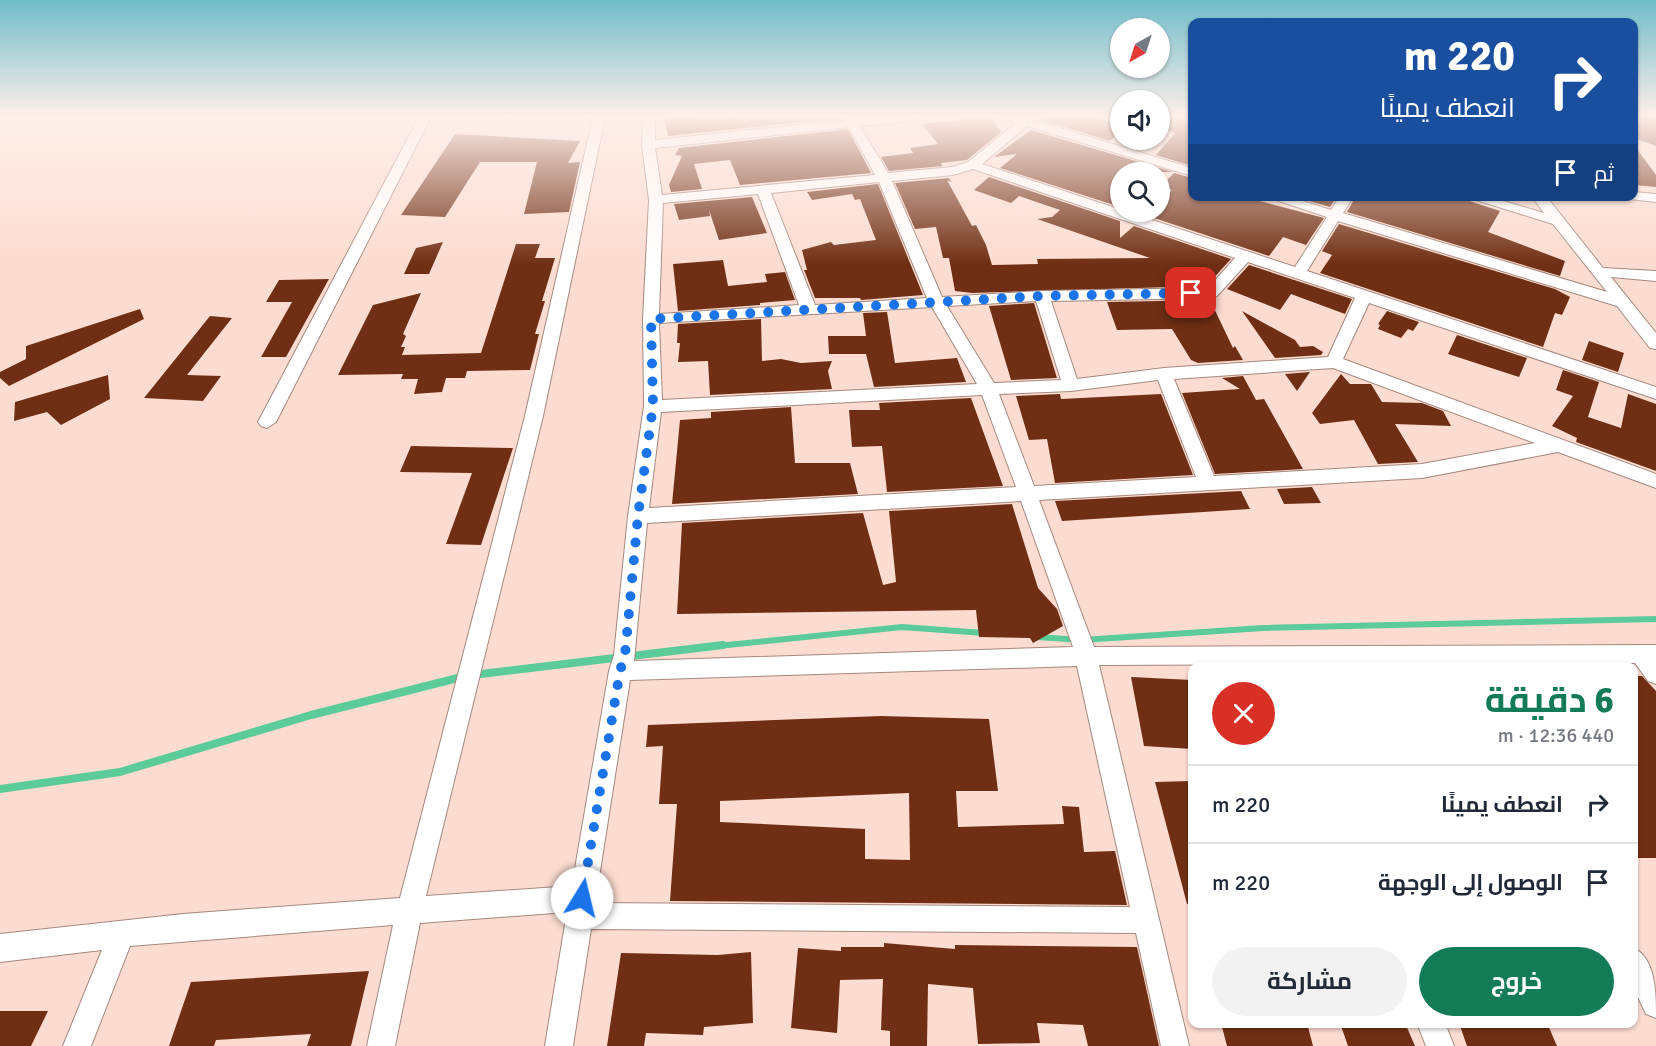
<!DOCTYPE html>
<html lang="ar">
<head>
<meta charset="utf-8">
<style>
  :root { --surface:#fff; --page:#f2f2f3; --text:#1f2937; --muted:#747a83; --line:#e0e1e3; --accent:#137b55 }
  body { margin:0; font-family:Signika,Cairo,sans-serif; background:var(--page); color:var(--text); direction:rtl; height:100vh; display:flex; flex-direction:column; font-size:22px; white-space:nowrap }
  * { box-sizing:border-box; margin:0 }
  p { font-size:20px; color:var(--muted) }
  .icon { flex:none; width:33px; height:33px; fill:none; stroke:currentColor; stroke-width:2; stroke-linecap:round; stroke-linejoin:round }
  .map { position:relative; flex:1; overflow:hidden; direction:ltr }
  .panel { position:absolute; left:1188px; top:662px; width:450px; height:366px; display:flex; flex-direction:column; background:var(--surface); border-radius:12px; box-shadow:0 2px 4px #0004; direction:rtl }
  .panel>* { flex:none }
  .hud { position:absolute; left:1188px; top:18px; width:450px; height:183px; border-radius:12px; box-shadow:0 2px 4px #0004; direction:rtl; background:#1a4fa0; color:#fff; overflow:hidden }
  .needle { width:39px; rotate:219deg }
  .tools { position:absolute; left:1110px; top:18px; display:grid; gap:12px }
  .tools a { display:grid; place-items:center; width:60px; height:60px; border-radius:50%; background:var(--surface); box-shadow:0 2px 4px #0004; font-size:30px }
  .pin { position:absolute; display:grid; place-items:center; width:51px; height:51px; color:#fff; margin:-26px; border-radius:12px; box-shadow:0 3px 9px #0006 }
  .me { position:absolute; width:66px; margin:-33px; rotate:9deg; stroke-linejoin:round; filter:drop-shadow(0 0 4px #0008) }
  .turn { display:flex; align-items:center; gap:21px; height:126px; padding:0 24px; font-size:27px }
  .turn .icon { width:78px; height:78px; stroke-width:2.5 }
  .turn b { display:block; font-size:42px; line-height:51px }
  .then { display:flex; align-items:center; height:57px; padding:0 24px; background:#0003; gap:12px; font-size:22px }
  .round { display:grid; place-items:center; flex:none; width:63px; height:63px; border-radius:32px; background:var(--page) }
  .headline { display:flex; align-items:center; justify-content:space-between; height:102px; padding:0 24px }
  h1 { font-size:36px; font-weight:700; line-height:45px; color:var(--accent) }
  .button { display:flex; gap:12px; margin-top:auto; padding:12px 24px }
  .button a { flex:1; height:69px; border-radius:36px; background:var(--accent); color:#fff; font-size:24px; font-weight:700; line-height:69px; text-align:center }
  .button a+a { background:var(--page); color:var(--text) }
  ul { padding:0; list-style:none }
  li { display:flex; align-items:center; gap:18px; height:78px; padding:0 24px; border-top:2px solid var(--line) }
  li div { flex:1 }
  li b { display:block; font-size:22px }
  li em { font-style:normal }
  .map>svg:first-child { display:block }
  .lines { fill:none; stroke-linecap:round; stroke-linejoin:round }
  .stream-far1 { stroke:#5bcb9a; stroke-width:6 }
  .stream { stroke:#5bcb9a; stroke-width:8 }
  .building { fill:#702f14; fill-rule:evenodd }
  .minor-casing { stroke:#a4887d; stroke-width:2 }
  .minor { fill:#fff; fill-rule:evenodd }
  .route { stroke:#1a73e8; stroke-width:10; stroke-dasharray:0 18 }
</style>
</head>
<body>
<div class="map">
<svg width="1656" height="1046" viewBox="0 0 1656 1046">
  <rect width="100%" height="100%" fill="#fcdcd1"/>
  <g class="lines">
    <g class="stream-far1">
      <polyline points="1036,637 1082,640 1263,628 1656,619"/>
      <polyline points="708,647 902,627 984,633"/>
    </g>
    <g class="stream">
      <polyline points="472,675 723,645"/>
      <polyline points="0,789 120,772 311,715 462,677"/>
    </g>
  </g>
  <g class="building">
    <polygon points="664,117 697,117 698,120 728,117 841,118 668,136"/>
    <polygon points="991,117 1001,132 967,160 941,163 942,166 889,171 881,157 913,153 910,148 938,144 922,124"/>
    <polygon points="1046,117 1095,117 1120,126 1120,132 1110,141 1042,120"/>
    <polygon points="1160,117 1177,117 1192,124 1192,166 1156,155 1175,133 1160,128"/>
    <polygon points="1634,117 1656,117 1656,146 1634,138"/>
    <polygon points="848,129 871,173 740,185 730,160 694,164 702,189 671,192 669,185 682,156 675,155 679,148"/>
    <polygon points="1031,130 1173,172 1120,172 1120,207 1000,168 1017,154 994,157"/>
    <polygon points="455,134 580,141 568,163 580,162 569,212 524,214 537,162 480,162 445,217 401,215"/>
    <polygon points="1634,145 1656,175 1656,187 1634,185"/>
    <polygon points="1174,173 1192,178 1192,196 1241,196 1324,218 1306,245 1283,237 1269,256 1145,215 1149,212 1160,212 1160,202 1172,190 1161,186"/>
    <polygon points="989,177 1120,221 1120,238 1134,226 1231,259 1209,283 1201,280 1204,286 972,293 955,291 949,258 943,258 936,227 915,229 895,183 949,178 951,182 947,180 972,226 976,225 986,245 992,265 1038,264 1037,259 1150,258 1037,219 1052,217 1060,210 1019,196 1011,203 974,190"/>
    <polygon points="878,184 923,295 861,300 860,298 815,298 804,270 807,270 802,250 831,242 834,245 876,240 860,199 855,200 852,194 812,200 807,192"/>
    <polygon points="1309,196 1337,196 1330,207 1306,200"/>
    <polygon points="1356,196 1454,196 1500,211 1488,232 1565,261 1560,276 1347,212"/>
    <polygon points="752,197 767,233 719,240 709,210 710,216 679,220 674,204"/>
    <polygon points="1339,224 1555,289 1570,297 1562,315 1555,313 1543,347 1320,273 1332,255 1322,251"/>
    <polygon points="443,242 429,274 404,274 416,248"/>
    <polygon points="516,244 540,244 535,258 555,258 542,301 545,301 535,334 539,334 530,370 467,371 465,378 446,378 442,392 414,394 418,379 401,379 403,374 338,375 373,305 421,293 403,334 406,336 401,347 405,347 402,355 481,353"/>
    <polygon points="723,260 728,286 767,282 765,274 785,272 795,300 760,303 760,305 678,311 673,264"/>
    <polygon points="1249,265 1352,299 1345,314 1291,294 1280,310 1227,289"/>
    <polygon points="329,279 286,357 261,357 292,302 266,302 279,280"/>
    <polygon points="1210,300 1233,348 1235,346 1243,360 1198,363 1191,360 1172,329 1117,330 1107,302"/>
    <polygon points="1034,303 1057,378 1011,380 989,306"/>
    <polygon points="140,309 144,319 9,386 0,378 0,372 26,359 26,346"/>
    <polygon points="1242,311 1295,340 1300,347 1313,346 1323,352 1321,355 1275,358"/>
    <polygon points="1387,311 1419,322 1413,331 1408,329 1401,338 1378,329 1380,325 1378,324"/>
    <polygon points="887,312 895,363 957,358 966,382 874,387 866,354 829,354 828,336 866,336 863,313"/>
    <polygon points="210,316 232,318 187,375 221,376 203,401 144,398"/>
    <polygon points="761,319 762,361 781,359 801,363 832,361 828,371 832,389 710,395 708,361 678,362 680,343 677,343 678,324"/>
    <polygon points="1457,335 1527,358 1519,377 1448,354"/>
    <polygon points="1589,341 1624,353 1618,372 1582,360"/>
    <polygon points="1563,370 1599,382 1588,417 1621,428 1628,394 1656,404 1656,471 1576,442 1577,438 1552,426 1573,396 1556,390"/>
    <polygon points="1310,372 1297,391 1285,374"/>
    <polygon points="1341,374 1350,384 1371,384 1382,402 1422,403 1443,411 1451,426 1395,424 1418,462 1378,464 1354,420 1320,424 1312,413"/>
    <polygon points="108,375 110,399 61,425 47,412 14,421 15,402"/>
    <polygon points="1243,376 1256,400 1264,399 1303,469 1215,474 1182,393 1240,389 1222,378"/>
    <polygon points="1060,394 1061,399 1161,394 1193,475 1055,483 1047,439 1029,440 1016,396"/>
    <polygon points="971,398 1003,486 887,492 882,446 852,447 849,410 880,410 879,403"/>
    <polygon points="791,407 795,463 850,463 858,494 672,504 680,420 711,418 711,412"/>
    <polygon points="411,446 513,448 481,545 446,544 472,473 400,472"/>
    <polygon points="1312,487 1321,503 1284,504 1277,489"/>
    <polygon points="1241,491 1250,509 1062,521 1055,501"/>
    <polygon points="1012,504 1038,588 1057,609 1063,626 1033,643 1030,638 979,637 976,610 677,614 682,523 863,513 883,585 896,582 889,511"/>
    <polygon points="1634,676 1642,676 1656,691 1656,858 1634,858"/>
    <polygon points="1131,677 1192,680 1192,749 1144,746"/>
    <path d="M881,716L989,719L998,791H956L958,827L1064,824L1062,806L1079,807L1084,852L1115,851L1127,905L670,901L677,804H659L663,746L646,747L648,725ZM909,793L910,860L865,859V829L720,822V801Z"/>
    <polygon points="1192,781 1192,904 1187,904 1155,782"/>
    <polygon points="884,943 955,949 955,945 1137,947 1159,1046 1088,1046 1083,1025 1037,1023 1040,1043 978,1044 973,988 928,984 927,1046 890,1046 890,1031 881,1030 883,979 840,980 837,1033 791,1028 798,948 841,951 841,947 884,947"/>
    <polygon points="751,952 753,1023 704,1027 703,1035 646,1033 644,1046 607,1046 621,953 718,955"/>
    <polygon points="369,971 351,1046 307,1046 311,1034 216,1040 214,1046 169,1046 191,982"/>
    <polygon points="0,1011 48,1011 31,1046 0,1046"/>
    <polygon points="1221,1023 1307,1023 1313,1046 1227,1046"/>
    <polygon points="1340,1023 1405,1023 1415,1046 1348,1046"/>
    <polygon points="1459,1023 1547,1023 1557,1046 1467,1046"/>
  </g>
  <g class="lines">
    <g class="minor-casing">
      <g id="minor">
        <polygon points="419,117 431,117 276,422 267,428 261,426 258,422"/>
        <path d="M593,117H605L543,416L426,896L572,886L609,671L614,655L628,516L644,406L643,319L649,200L642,145L643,117H655V140L845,120L843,117H915L909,121L860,126L888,173L952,167L968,162L1016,123L1010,121L1008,117H1036L1034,120L1192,168V176L1027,126L982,164L1295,267L1327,217L1264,196H1287L1331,210L1340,196H1354L1343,213L1607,292L1553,224L1463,196H1487L1544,213L1531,196H1546L1603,268L1656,271V281L1611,277L1656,333V349L1650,348L1617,306L1338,221L1307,271L1656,387V399L1369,303L1343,359L1656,474V488L1558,452L1422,478L1039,500L1094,647L1656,645V684L1648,681L1635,663L1099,665L1189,1046H1161L1136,933L591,929L573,1046H545L567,912L420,923L395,1046H367L393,925L130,946L91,1046H63L102,950L0,962V934L183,914L400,898L525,416ZM849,127L875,175L662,195L655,148ZM973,169L1235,258L1208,288L1042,291L942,297L892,181L953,175ZM879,182L927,298L815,305L771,193ZM758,194L799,305L659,314L663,203ZM1248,262L1355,298L1328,357L1164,368L1077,379L1051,301L1212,298L1217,296ZM1036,301L1061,380L994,383L947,306ZM932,307L977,384L662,400L659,323ZM1333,368L1535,443L1422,464L1214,476L1174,379ZM1158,380L1196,477L1034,486L999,394L1071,391ZM982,395L1016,487L649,508L661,412ZM1021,501L1073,647L634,661L647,523ZM1077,666L1130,907L595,903L630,680Z"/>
        <polygon points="1185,117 1192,117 1192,122 1188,121"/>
        <polygon points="1634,192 1656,194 1656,202 1629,199 1627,196 1634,196"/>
        <path d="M1634,948C1656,959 1656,994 1656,1018L1646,1014L1634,989Z"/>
        <polygon points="1417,1023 1445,1023 1454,1046 1426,1046"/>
      </g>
    </g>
    <use href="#minor" class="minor"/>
  </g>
  <linearGradient id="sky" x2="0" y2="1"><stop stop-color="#6fbdc9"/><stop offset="0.44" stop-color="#feefea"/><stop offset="1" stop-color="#feefea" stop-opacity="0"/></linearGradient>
  <rect width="1656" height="264" fill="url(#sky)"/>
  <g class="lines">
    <polyline class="route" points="582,898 620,671 625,655 638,516 653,406 651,319 1042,296 1191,293"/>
  </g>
</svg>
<div class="tools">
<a><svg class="needle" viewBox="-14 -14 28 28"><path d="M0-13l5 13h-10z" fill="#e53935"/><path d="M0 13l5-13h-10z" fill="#747a83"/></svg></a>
<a><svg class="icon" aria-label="sound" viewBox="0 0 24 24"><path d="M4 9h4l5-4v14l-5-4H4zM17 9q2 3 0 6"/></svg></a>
<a><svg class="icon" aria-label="search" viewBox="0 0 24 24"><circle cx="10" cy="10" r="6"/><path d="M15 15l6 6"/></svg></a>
</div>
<div class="pin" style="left:1191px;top:293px;background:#d93025"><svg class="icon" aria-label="arrive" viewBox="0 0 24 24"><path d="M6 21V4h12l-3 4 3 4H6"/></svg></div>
<svg class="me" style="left:582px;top:898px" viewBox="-20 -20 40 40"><circle r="19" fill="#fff"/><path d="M0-13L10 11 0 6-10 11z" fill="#1a73e8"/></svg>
<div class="hud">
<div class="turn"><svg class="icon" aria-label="right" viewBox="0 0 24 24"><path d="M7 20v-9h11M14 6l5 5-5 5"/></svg><div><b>220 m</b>انعطف يمينًا</div></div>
<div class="then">ثم<svg class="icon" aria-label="arrive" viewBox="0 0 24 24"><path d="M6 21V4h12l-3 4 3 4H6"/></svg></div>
</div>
<section class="panel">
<div class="headline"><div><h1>6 دقيقة</h1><p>440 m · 12:36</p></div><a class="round" style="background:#d93025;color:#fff"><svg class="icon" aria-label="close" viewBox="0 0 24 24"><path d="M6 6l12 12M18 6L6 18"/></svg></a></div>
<ul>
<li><svg class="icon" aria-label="right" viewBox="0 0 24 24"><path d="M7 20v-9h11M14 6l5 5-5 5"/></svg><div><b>انعطف يمينًا</b></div><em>220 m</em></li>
<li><svg class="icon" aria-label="arrive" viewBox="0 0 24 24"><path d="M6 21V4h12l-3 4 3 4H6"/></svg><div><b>الوصول إلى الوجهة</b></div><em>220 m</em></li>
</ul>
<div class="button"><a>خروج</a><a>مشاركة</a></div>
</section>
</div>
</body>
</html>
